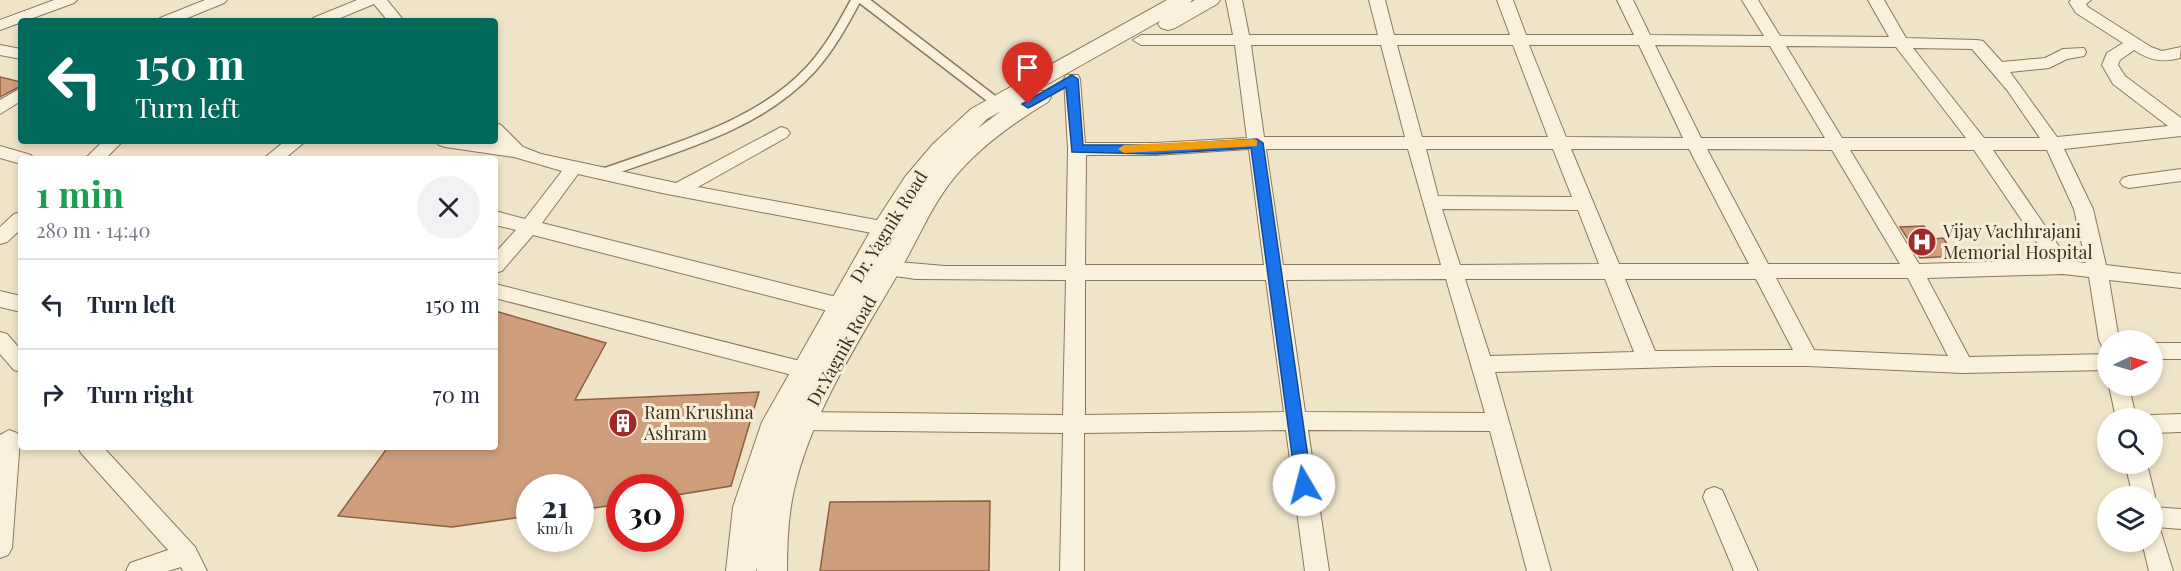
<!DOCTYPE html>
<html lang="en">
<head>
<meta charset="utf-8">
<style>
  :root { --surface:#fff; --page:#f2f2f3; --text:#1f2937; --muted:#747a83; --line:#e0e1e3 }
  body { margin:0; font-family:"Playfair Display",serif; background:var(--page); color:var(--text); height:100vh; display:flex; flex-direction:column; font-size:22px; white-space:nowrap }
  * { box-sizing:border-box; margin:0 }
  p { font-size:20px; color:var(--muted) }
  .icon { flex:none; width:33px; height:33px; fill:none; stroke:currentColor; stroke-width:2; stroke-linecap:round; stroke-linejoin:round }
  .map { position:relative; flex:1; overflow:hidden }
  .panel { position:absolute; left:18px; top:156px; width:480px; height:294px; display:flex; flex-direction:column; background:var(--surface); border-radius:6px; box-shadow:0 3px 9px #0003 }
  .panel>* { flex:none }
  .top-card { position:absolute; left:18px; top:18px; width:480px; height:126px; border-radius:6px; box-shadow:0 3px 9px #0003; background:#00695c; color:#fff; overflow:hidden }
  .needle { width:39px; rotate:85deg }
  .buttons { position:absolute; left:2097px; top:330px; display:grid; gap:12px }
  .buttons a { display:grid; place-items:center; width:66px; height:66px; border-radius:50%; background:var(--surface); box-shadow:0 3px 9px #0003; font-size:30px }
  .speed { position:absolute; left:516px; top:474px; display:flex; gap:12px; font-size:30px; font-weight:700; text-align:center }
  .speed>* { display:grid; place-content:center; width:78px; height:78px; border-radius:50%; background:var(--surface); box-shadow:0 3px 9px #0003; line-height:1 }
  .speed small { font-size:15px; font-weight:400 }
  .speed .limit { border:9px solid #d22; background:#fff; color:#111 }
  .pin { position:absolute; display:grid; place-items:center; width:51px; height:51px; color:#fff; margin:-62px -26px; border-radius:50% 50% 50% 0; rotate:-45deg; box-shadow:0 0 6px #0007 }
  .pin .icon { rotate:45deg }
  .me { position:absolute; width:66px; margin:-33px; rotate:352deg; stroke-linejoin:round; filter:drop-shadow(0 0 4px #0008) }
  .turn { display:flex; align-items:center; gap:21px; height:126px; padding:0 18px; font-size:27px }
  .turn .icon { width:78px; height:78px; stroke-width:2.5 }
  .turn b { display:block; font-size:42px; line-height:51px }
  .round { display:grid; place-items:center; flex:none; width:63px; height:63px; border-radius:32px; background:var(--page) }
  .summary { display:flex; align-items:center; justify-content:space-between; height:102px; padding:0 18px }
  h1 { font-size:36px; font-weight:700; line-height:45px; color:#1e9e55 }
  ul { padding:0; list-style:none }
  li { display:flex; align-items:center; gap:18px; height:90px; padding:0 18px; border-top:2px solid var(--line) }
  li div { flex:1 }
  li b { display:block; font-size:22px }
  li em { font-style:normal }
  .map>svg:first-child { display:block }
  .building { fill:#cf9f7d; stroke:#8d5f41; stroke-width:1.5 }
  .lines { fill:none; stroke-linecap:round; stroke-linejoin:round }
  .service-casing { stroke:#8d765c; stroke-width:12 }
  .minor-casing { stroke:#8d765c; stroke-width:2 }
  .tertiary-casing { stroke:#8d765c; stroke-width:2 }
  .service { stroke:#faf1dc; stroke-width:9 }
  .minor { fill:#faf1dc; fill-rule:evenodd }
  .tertiary { fill:#faf1dc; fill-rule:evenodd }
  .route { fill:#1a73e8; stroke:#114b97; stroke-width:1.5 }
  .slow { fill:#f59e0b }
  .labels { text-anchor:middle; stroke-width:6; stroke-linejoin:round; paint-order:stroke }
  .street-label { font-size:18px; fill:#3d2e20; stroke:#f7eed8 }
  .poi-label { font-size:18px; fill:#3d2e20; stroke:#f7eed8; text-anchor:start }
</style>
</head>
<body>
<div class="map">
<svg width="2181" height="571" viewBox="0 0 2181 571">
  <rect width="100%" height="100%" fill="#f0e4c8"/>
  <g class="building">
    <polygon points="0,77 21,82 21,86 0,97"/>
    <polygon points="1924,226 1933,239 1943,238 1956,256 1920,258 1900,227"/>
    <polygon points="495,311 606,343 575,400 759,392 731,486 670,496 670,488 620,488 620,504 580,510 580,488 530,488 530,516 452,527 338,516 388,447 495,447"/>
    <polygon points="990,501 989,571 820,571 830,502"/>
  </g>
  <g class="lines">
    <g class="service-casing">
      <g id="service">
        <polyline points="863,0 1001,106"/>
        <path d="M601,174C673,148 758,127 811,69C830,48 843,24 856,0"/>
      </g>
    </g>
    <g class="minor-casing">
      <g id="minor">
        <polygon points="54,0 77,0 74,3 0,30 0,20"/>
        <polygon points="205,0 227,0 224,3 180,21 158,21 160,18"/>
        <polygon points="357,0 387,0 404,21 388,21 374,4 333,21 311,21 313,18"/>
        <path d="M1226,0H1242L1249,35H1378L1369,0H1385L1394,35H1510L1497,0H1513L1526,35H1634L1617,0H1633L1650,35L1764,36L1742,0H1758L1780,36L1889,37L1868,0H1884L1906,38L1977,40L1983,41L2002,62L2045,58L2063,49L2084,48L2086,52L2084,56L2067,59L2049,68L2010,72L2057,137L2168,126L2113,84L2102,65L2107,53L2123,43L2076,13L2069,2L2071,0H2091L2086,4L2088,7L2151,47L2162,51L2181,47L2180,58C2162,63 2149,60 2134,50L2120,60L2118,65L2125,76L2181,118V136L2064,149L2093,209L2106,265L2181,274V288L2109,280L2119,340H2108V347L2102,346L2099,340L2089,277L2063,274L1927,278L1969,357L2108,354V370L1963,373L1808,366H1715L1495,372L1551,571H1527L1490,431L1308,430L1329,571H1305L1286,430L1084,433V571H1060L1063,433L804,430L796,427L793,421L796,415L804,412L1063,415L1066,280L916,279L867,272L864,267L867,262L874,260L945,266H1066L1068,149L1064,79L1066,75H1078L1080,79L1085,143H1155L1247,138L1235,45H1141L1133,40L1141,35H1233ZM1251,45H1381L1405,137H1264ZM1397,45H1513L1548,137H1422ZM1529,45H1639L1683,138L1566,137ZM1655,45L1770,46L1825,138H1701ZM1786,46L1896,47L1966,138H1842ZM1913,48L1972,49L2007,90L2040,138H1984ZM1249,149L1264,265H1085L1086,155H1155ZM1266,149H1408L1441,265H1283ZM1426,149H1553L1572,197L1438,196ZM1571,149H1689L1749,264H1619ZM1707,149L1832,150L1900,264H1768ZM1850,150H1974L2049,260L1919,264ZM1993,150H2047L2074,209L2086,263L2069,261ZM1442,209L1578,210L1599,264L1460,265ZM1776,278H1908L1948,356L1814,350ZM1446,279L1485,413L1305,412L1286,280ZM1465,279H1605L1634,352L1490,356ZM1625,279H1756L1793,350L1655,351ZM1085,280H1266L1284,412L1085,415Z"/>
        <polygon points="0,45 21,49 21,59 0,55"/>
        <polygon points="21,88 21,101 0,114 0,100"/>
        <polygon points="495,123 501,125 523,147 541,154 676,183 781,127 787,129 790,133 787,137 698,187 898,224 905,226 907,231 905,236 898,238 662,193 578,174 542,223 840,298 847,301 850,306 847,311 840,314 533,235 502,271 495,273 495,253 516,230 495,225 495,211 525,219 562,171 514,157 445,147 439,145 436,141 498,142 495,139"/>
        <polygon points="103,141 123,141 105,159 85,159"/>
        <polygon points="285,141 306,141 284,159 263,159"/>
        <polygon points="0,146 31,155 34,159 21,159 21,164 0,158"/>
        <polygon points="2181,169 2181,181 2129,188 2123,186 2120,182 2123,178 2129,176"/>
        <polygon points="21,212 21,229 7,242 0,244 0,227 14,214"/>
        <polygon points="495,284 804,362 811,364 814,370 811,376 804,378 495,298"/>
        <polygon points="0,291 21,296 21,312 0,307"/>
        <polygon points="0,332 7,334 21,350 21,372 14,370 0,354"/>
        <rect x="2152" y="343" width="29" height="16"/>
        <polygon points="2109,386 2129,386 2136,418 2116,418"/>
        <polygon points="2181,414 2181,432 2152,433 2152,418 2144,418 2152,415"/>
        <polygon points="9,430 17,433 20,439 12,548 8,555 0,558 0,435"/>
        <polygon points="78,447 103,447 195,547 207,571 183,571 181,567 168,571 126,571 130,563 168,550 81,453"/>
        <polygon points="2125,464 2147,464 2155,496 2152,502 2152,496 2133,496"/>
        <polygon points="1714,487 1722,490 1758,571 1734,571 1703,497 1706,490"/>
        <polygon points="2152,507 2181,509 2181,529 2156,527 2160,529 2173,571 2149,571 2142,542 2152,542"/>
      </g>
    </g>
    <g class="tertiary-casing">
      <path id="tertiary" d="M1167,0H1192L1190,3L1195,0H1220L1217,4L1175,28L1168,30L1161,28L1158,24L1160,21L1037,90L1048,92L1051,97L1048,102C1013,123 979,147 953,179C932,205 919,237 903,265C862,337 813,408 794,490C788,516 787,544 787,571H757V568L756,571H726L733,507L762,422L875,223L905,177L933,144L971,109ZM1001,111L977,129L987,119Z"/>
    </g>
    <use href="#service" class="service"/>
    <use href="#minor" class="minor"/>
    <use href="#tertiary" class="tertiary"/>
  </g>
  <polygon class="route" points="1072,75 1078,79 1083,145 1155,145 1257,139 1263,143 1312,485 1309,490 1304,492 1298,490 1296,485 1251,148 1155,154 1072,152 1066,87 1032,106 1028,108 1022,104"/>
  <polygon class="slow" points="1253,139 1257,140 1257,146 1124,153 1118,149 1124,145"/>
  <defs>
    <g id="hospital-disc" transform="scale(1.5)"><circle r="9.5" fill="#9e2a2b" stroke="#f7eed8"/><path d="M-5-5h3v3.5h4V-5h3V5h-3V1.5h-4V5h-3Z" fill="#fff"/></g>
    <g id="building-disc" transform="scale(1.5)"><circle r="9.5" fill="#9e2a2b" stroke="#f7eed8"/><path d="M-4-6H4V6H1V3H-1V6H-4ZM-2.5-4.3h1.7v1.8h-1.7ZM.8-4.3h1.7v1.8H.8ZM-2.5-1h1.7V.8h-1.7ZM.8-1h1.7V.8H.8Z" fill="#fff"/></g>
  </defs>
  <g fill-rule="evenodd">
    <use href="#hospital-disc" x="1922" y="242"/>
    <use href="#building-disc" x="623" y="423"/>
  </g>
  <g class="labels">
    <g class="street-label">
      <text transform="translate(889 227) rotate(-58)" y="6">Dr. Yagnik Road</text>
      <text transform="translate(842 351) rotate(-61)" y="6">Dr.Yagnik Road</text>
    </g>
    <g class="poi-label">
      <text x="1943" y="238">Vijay Vachhrajani<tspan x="1943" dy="21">Memorial Hospital</tspan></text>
      <text x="644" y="419">Ram Krushna<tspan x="644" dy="21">Ashram</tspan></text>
    </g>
  </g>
</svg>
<div class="buttons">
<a><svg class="needle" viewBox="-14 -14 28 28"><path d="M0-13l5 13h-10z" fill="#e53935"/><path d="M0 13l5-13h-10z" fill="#747a83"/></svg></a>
<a><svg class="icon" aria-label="search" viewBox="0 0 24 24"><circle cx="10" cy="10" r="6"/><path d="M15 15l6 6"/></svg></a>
<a><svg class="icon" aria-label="layers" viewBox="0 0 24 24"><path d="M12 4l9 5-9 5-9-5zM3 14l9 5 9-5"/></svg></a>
</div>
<div class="speed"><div>21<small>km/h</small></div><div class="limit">30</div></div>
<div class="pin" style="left:1028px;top:104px;background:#d93025"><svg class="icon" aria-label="arrive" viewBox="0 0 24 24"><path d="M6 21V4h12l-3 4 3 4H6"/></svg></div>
<svg class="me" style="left:1304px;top:485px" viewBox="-20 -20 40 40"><circle r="19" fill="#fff"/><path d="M0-13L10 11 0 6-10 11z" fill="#1a73e8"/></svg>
<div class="top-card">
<div class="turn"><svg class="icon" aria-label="left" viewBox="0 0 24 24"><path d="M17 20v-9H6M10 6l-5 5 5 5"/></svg><div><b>150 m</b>Turn left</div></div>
</div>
<section class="panel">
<div class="summary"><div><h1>1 min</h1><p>280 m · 14:40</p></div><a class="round"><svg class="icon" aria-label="close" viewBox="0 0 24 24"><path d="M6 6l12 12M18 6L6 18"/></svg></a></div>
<ul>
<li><svg class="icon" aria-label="left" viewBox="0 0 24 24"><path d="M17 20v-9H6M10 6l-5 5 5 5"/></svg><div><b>Turn left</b></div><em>150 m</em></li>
<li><svg class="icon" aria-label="right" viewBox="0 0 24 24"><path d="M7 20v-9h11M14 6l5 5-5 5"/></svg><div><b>Turn right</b></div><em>70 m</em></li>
</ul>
</section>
</div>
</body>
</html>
